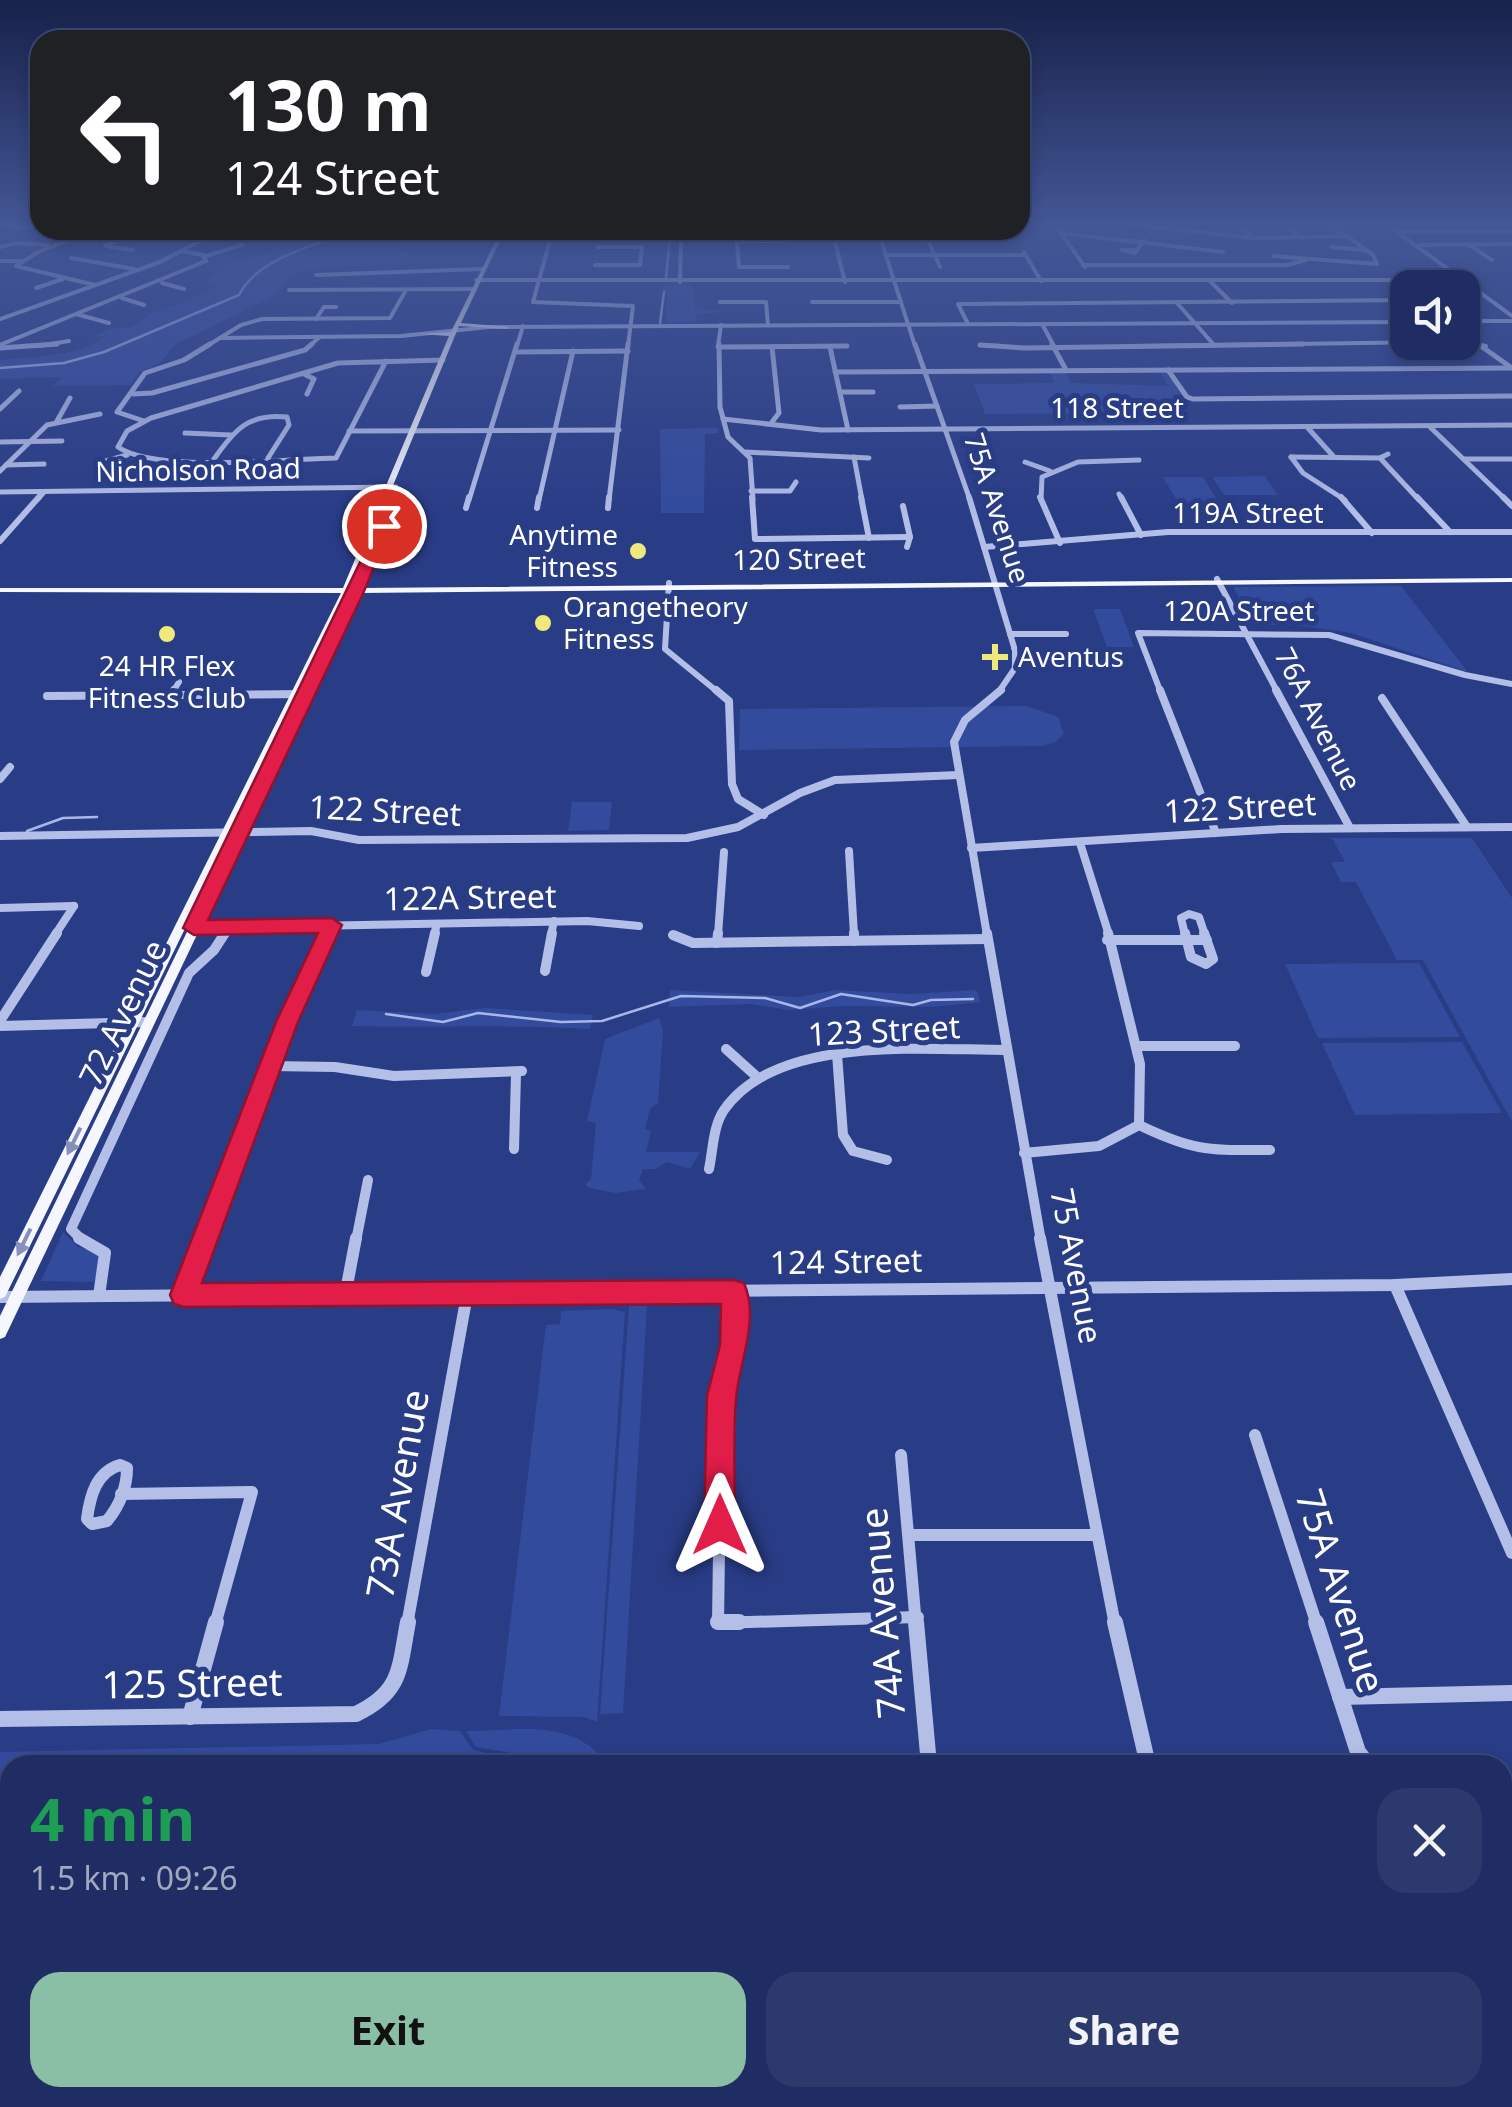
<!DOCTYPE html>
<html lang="en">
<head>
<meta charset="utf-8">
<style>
  :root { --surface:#1f2d64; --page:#2c396d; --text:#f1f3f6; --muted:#a1a8bf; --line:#3c4978; --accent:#8abfa5 }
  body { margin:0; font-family:"Noto Sans",sans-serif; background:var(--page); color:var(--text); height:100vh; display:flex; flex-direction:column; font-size:38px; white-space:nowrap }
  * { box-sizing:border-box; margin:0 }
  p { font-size:32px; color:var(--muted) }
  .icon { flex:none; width:55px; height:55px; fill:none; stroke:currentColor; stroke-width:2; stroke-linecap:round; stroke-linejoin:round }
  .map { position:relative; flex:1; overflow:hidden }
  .details { position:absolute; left:0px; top:1755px; width:1512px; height:352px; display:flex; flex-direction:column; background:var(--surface); border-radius:30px 30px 0 0; box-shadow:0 5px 15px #0003,0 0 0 2px var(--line) }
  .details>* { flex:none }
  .top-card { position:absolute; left:30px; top:30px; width:1000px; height:210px; border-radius:30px; box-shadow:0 5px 15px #0003,0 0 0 2px var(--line); background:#202124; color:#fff; overflow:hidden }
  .fabs { position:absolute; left:1390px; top:270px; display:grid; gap:20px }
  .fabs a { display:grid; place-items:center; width:90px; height:90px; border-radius:20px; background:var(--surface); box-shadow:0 5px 15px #0003,0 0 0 2px var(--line); font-size:50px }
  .pin { position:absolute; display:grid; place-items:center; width:85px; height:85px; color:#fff; margin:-42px; border:5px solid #fff; border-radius:50%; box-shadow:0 2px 10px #0007 }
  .me { position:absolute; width:110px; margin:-55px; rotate:0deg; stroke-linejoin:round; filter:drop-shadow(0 0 8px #0008) }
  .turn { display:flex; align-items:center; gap:35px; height:210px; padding:0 30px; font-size:45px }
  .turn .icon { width:130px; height:130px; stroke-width:2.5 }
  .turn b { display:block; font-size:70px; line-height:85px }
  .round { display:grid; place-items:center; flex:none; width:105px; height:105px; border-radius:30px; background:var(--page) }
  .headline { display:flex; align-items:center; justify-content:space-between; height:170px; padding:0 30px }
  h1 { font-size:60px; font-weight:700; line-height:75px; color:#1e9e55 }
  .action { display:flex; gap:20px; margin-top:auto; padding:20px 30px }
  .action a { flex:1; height:115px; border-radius:30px; background:var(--accent); color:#111; font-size:40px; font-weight:700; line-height:115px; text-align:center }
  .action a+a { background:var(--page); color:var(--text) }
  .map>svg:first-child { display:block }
  .green { fill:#334b9d }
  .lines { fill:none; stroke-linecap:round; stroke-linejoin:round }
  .stream { stroke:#a9b7e8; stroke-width:2.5 }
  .minor-far6 { stroke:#b4bfe8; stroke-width:4 }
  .minor-far5 { stroke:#b4bfe8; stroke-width:5 }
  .minor-far4 { stroke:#b4bfe8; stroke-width:6 }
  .minor-far3 { stroke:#b4bfe8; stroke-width:8 }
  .minor-far2 { stroke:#b4bfe8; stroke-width:10 }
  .minor-far1 { stroke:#b4bfe8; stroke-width:12 }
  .minor { stroke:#b4bfe8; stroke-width:16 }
  .major { fill:#f6f7fe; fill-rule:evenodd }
  .oneway { fill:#8590bc }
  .route { fill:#e11d48; stroke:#92132f; stroke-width:2.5 }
  .poi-dot { fill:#efe87b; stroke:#293c86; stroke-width:4 }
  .labels { text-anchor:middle; stroke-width:10; stroke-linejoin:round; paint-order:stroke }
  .far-street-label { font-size:28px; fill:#fff; stroke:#293c86 }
  .far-poi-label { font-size:28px; fill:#fff; stroke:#293c86; text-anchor:start }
  .street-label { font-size:32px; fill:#fff; stroke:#293c86 }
  .near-street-label { font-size:38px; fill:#fff; stroke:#293c86 }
</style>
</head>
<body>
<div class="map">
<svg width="1512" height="2107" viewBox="0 0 1512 2107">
  <rect width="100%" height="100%" fill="#293c86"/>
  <g class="green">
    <polygon points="1020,223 1031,223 1049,248 955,248 946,233 838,234 838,231 1020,230"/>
    <path d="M308,230H424L405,239L399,249L421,261L306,270L287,279L276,295L176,344L159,364L139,372L131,385L53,386L62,377L0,379V360C31,356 80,357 104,337L95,336L108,329L131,327L149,314L207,293L212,287L205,283L235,260L272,253L274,242L254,238C272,230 291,241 308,230Z"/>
    <path d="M662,285H692L696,313L697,305C717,317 743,308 766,310L696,314L695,322L666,323L667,294L661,292Z"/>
    <polygon points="1049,371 1065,371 1071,383 1168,386 1161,373 1168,373 1187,401 1181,401 1185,408 1115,408 1124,425 1115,413 985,414 974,384 1054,383"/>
    <polygon points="718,428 718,433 705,434 704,513 661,513 660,429"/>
    <polygon points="1265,476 1278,495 1224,495 1212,477"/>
    <polygon points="1163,477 1203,477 1224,511 1183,511"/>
    <polygon points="1401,586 1468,672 1351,633 1297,625 1254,625 1233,587"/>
    <polygon points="1093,609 1120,609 1134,647 1107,647"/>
    <polygon points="1027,706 1058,717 1064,734 1054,743 1042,746 739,750 740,709"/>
    <polygon points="572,802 612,802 609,830 568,831"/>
    <polygon points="1332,838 1472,838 1512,898 1512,1122 1423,960 1397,960 1356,882 1341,882 1331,862 1345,862"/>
    <polygon points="1419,963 1460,1037 1318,1038 1285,964"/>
    <polygon points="670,990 798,997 836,990 910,994 976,990 981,1002 933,1007 844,1006 789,1010 750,1004 669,1007"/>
    <path d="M486,1008L593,1015L590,1029C511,1024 431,1028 352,1026L357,1010L433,1014Z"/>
    <polygon points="659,1018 663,1031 658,1103 650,1109 645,1129 651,1131 646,1152 700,1152 690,1169 668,1162 655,1169 643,1169 639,1180 646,1189 615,1193 590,1188 585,1185 591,1179 596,1123 587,1121 605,1039"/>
    <polygon points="1462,1042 1502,1113 1355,1115 1322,1043"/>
    <polygon points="63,1232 78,1247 97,1252 101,1262 94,1282 41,1281"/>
    <polygon points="629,1306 647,1306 623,1713 600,1714"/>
    <polygon points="612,1309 625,1312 597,1722 584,1717 499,1716 546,1325 560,1324 561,1311"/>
    <polygon points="431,1729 460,1731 473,1750 508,1758 506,1765 10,1765 10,2001 0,2002 0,1752 379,1744"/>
    <path d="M466,1731C519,1731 573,1717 608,1765H510L512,1753L476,1747Z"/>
    <polygon points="1512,1994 1512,2107 1494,2098 1502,2098 1503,1995"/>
    <polygon points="448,2098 698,2098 709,2101 709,2107 440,2107"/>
    <polygon points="714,2098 1378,2098 1392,2107 714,2107"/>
  </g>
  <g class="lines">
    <g class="stream">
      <polyline points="666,277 670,239 667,234"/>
      <polyline points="660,323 664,292"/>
      <path d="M0,368L64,363L104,352L239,295C258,257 317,245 355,230"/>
      <polyline points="27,831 63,818 97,817"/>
      <polyline points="386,1014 443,1022 478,1013 561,1022 602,1021 681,996 765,998 800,1008 841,994 913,1005 931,1000 973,999"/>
    </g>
    <g class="minor-far6">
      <polyline points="1054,223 1085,267"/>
      <polyline points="1118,223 1254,238 1347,236"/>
      <polyline points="1236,223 1254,238"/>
      <polyline points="1282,223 1301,238"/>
      <polyline points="1385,223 1512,316"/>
      <polyline points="1330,224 1386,224"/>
      <polyline points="0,226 40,228"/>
      <polyline points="63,230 201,240"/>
      <polyline points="736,230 739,267 788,267"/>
      <polyline points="832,230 845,282"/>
      <polyline points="90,232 38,252 16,266 95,285"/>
      <polyline points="1397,232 1512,232"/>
      <polyline points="497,233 684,230"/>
      <polyline points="552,233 533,302 633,306 628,346"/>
      <polyline points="1061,233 1223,252"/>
      <polyline points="127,235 105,246 133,250"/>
      <polyline points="881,240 915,346"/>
      <polyline points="928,240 940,267"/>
      <polyline points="736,241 784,241"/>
      <polyline points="1468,244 1492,260"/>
      <polyline points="1414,245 1512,244"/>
      <polyline points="0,247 17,243 48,245"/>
      <polyline points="1331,247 1365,250"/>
      <polyline points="1135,250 1122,250 1135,253 1144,240"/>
      <polyline points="1024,252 1041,281"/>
      <polyline points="887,255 1024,255"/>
      <polyline points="206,256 242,245"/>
      <polyline points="1273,256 1377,264 1373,255 1328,223"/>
      <polyline points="71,258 134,269"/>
      <polyline points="0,261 20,261"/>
      <polyline points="595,265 640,265 642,247 597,247"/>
      <polyline points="1083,265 1287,265 1306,260"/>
      <polyline points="316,275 482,269"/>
      <polyline points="476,280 1463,280"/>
      <polyline points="1210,281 1232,303"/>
      <polyline points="680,282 681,241 685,239"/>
      <polyline points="162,283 184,289"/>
      <polyline points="36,288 63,279"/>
      <polyline points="289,290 472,289"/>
      <polyline points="122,298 144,305"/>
      <polyline points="720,302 766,302 768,325"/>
      <polyline points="812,302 901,302"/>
      <polyline points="1177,303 1215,346"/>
      <polyline points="76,314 109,323"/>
      <polyline points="0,319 160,262 221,230"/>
      <polyline points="316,319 324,307 336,307"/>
      <polyline points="1462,321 1512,321"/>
      <polyline points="968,324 958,304 1408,300"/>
      <polyline points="1042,324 1054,346"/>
      <polyline points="220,338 401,336 489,327 1408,322"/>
      <polyline points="1462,341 1486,346"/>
      <polyline points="0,345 206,261 203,255 181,251"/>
      <polyline points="980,345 1002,346"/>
      <polyline points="38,346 69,341"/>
      <polyline points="207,346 241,325 262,319 390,318 406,290"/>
      <polyline points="309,346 320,337"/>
      <polyline points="517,346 523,326"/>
      <polyline points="718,346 721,325"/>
      <polyline points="790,346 847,346"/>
      <polyline points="1132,346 1436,342"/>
    </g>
    <g class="minor-far5">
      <polyline points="719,344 720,407 728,437 750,458 753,500"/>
      <polyline points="915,344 970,500"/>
      <polyline points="1052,344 1066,370"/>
      <polyline points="1478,344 1512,368"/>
      <polyline points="980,345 1025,348 1303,344"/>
      <polyline points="718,347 847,346"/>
      <polyline points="772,347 779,413 772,422"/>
      <polyline points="830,347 848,430"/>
      <polyline points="0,348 57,344"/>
      <polyline points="515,352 628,351"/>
      <path d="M386,361L336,458C286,459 155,473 118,447L127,431L151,418L338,363L443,360"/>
      <polyline points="1168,370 1187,397 1193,399 1512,396"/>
      <polyline points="835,372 1512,368"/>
      <polyline points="304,374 314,379 307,394"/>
      <polyline points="840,392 873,392"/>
      <polyline points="133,394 152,393 305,350 312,344"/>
      <polyline points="900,407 937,406"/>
      <polyline points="0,409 19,391"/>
      <polyline points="723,419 821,430 1512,425"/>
      <polyline points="57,421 70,398"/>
      <polyline points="144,421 117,412 145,373 184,360 210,344"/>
      <polyline points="1307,427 1334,457"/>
      <polyline points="1430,427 1506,500"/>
      <polyline points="349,431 619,430"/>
      <polyline points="185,433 231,435"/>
      <polyline points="0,442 62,441"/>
      <polyline points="746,452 869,458"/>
      <polyline points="854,457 862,500"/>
      <polyline points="1291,457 1303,473 1345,500"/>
      <polyline points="1291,457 1380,458 1388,454"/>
      <polyline points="1380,458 1419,500"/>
      <path d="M214,459C235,429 249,413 287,417L289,425L268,458"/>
      <polyline points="1464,459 1512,459"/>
      <polyline points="102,462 127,455"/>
      <polyline points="1025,462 1050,471"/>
      <polyline points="6,465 44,464"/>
      <polyline points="0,471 47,425 100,414"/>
      <polyline points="751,491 790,491 796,482"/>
      <polyline points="0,492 396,487"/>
      <polyline points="1119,494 1122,500"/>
      <polyline points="37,500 44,492"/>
      <polyline points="469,500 517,344"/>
      <polyline points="539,500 573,351"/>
      <polyline points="609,500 628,344"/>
      <polyline points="1041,500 1042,477 1078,462 1139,460"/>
    </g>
    <g class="minor-far4">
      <polyline points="752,497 755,539 910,537"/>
      <polyline points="861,497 869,538"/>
      <polyline points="969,497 1014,647 1015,668 998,693"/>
      <polyline points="1040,497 1060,543"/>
      <polyline points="1121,497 1141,535"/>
      <polyline points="1341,497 1372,533"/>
      <polyline points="1417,497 1450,532"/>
      <polyline points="1503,497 1512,506"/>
      <polyline points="903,506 910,537 907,547"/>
      <polyline points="466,508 469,497"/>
      <polyline points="537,508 539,497"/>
      <polyline points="608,508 609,497"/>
      <polyline points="0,541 39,497"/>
      <polyline points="984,547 1168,532 1512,532"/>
      <polyline points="1217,579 1278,693"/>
      <polyline points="669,583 665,649 719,693"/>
      <polyline points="1010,634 1066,634"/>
      <polyline points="172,693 179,682"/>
      <polyline points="1161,693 1138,633 1329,635 1465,675 1512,684"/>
    </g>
    <g class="minor-far3">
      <polyline points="716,690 729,701 732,784 738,799 764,815"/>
      <polyline points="1160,690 1216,833"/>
      <polyline points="1276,690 1350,828"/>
      <polyline points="171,695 174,690"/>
      <polyline points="47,696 307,694"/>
      <polyline points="1382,698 1467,827"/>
      <polyline points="0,779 10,767"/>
      <polyline points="0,836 311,831 359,840 687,838 738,827 800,793 835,780 959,775"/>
      <polyline points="1080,843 1109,935"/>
      <polyline points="971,848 1281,829 1512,827"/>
      <polyline points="849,851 854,935"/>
      <polyline points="0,908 74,906"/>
      <polyline points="191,928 587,921 639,926"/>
      <polyline points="55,935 74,906"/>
      <polyline points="224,935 229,927"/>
      <polyline points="327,935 332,925"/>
      <polyline points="434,935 437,924"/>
      <polyline points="551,935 554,921"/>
      <polyline points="718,935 724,852"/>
      <polyline points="987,935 954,742 965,720 1001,690"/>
      <polyline points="1185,935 1181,918 1189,914 1199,917 1205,935"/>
    </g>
    <g class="minor-far2">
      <polyline points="854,933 854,941"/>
      <polyline points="987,933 1041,1241"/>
      <polyline points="1108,933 1140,1064 1139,1125"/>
      <polyline points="1185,933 1191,957 1206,964 1213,959 1204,933"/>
      <polyline points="673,935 693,943 987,939"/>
      <polyline points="1107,940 1207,940"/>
      <polyline points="717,943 718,933"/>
      <polyline points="545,971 552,933"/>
      <polyline points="426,972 435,933"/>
      <polyline points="0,1021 57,933"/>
      <polyline points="0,1026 148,1022"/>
      <polyline points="1138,1046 1235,1046"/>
      <polyline points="726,1049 756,1076"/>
      <polyline points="837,1054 843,1135 853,1151 887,1160"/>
      <polyline points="270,1066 335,1067 394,1076 522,1071"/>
      <path d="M1139,1125C1195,1152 1209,1150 1270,1150"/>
      <polyline points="514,1149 516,1074"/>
      <polyline points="1024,1153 1099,1146 1139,1125"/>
      <path d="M709,1169C713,1150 713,1126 724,1110C777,1034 925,1050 1006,1050"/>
      <polyline points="83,1241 71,1229 189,973 214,950 225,933"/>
      <polyline points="204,1241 287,1022 328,933"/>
      <polyline points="356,1241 368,1180"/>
    </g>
    <g class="minor-far1">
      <polyline points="79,1238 105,1253 99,1296"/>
      <polyline points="1040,1238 1115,1625"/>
      <polyline points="1395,1285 1512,1553"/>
      <polyline points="734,1292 734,1345 721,1409 718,1623 918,1617"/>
      <polyline points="183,1295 205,1238"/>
      <polyline points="345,1296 356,1238"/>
      <polyline points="0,1297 1395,1285 1512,1279"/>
      <polyline points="1255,1435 1317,1625"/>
      <polyline points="901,1455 916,1625"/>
      <path d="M120,1465L127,1468C127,1488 120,1505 107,1521L92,1524L87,1519C90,1496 96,1472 120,1465Z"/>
      <polyline points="121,1494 252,1492 215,1625"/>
      <polyline points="910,1535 1097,1535"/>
      <polyline points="407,1625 467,1295"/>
    </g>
    <g class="minor">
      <polyline points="718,1622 739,1622"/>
      <polyline points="916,1622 929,1765"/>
      <polyline points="1115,1622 1148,1765"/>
      <polyline points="1316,1622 1358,1752 1368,1765"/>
      <polyline points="1340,1697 1512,1693"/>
      <polyline points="190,1717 216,1622"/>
      <path d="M0,1719L356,1714C402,1692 399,1669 408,1622"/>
      <polyline points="1423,2098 1437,2107"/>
      <polyline points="1459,2098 1474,2107"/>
    </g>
    <path class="major" d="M501,230H505L461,323L510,327L507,329L459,326L387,500L394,502L362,588L1512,578V582L360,593L5,1337L0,1339V1316L352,593H349L5,1297L0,1299V1277L341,593L0,592V588H343L449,336L420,334L451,332ZM382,515L354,588H351Z"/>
  </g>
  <defs><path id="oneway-solid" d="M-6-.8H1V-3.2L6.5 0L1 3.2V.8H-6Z" transform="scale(2.5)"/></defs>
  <g class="oneway">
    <use href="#oneway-solid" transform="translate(74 1141) rotate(116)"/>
    <use href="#oneway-solid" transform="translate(24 1242) rotate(116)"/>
  </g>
  <linearGradient id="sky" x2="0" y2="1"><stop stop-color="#17214a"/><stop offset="0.43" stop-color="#435695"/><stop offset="1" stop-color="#435695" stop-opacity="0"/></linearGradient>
  <rect width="1512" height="518" fill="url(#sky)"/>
  <path class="route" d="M379,523L391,526L362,596L208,920L332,918L342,925L298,1022L202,1283L734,1280L744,1283C760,1320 739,1362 736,1399C733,1440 735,1483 735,1525L731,1536L720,1540L709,1536L704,1525L707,1396L720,1345L721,1304L184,1307L174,1304L170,1295L276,1022L318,933L194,935L183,928Z"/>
  <g class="poi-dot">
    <circle cx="638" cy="551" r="10"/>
    <circle cx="543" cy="623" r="10"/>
    <circle cx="167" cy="634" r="10"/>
    <path d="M990 642h10v10h10v10h-10v10h-10v-10h-10v-10h10z"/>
  </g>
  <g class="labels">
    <g class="far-street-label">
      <text x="1117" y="418">118 Street</text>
      <text transform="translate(198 470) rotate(-1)" y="10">Nicholson Road</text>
      <text transform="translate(997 508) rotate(72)" y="10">75A Avenue</text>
      <text x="1248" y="523">119A Street</text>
      <text transform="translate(799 559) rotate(-1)" y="10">120 Street</text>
      <text x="1239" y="621">120A Street</text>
      <text transform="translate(1318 719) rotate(63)" y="10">76A Avenue</text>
    </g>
    <g class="far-poi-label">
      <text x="618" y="545" text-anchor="end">Anytime<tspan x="618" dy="32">Fitness</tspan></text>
      <text x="563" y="617">Orangetheory<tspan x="563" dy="32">Fitness</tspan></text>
      <text x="1018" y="667">Aventus</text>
      <text x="167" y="676" text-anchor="middle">24 HR Flex<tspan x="167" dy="32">Fitness Club</tspan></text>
    </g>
    <g class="street-label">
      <text transform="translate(1240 808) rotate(-3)" y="11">122 Street</text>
      <text transform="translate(385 811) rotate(3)" y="11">122 Street</text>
      <text transform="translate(470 898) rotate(-1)" y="11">122A Street</text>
      <text transform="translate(123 1013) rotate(-64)" y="11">72 Avenue</text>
      <text transform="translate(884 1031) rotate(-3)" y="11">123 Street</text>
      <text transform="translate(846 1262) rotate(-1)" y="11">124 Street</text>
      <text transform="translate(1076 1266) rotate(79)" y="11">75 Avenue</text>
    </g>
    <g class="near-street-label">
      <text transform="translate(398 1494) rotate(-80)" y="13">73A Avenue</text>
      <text transform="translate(1340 1591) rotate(72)" y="13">75A Avenue</text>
      <text transform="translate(883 1613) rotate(-95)" y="13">74A Avenue</text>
      <text transform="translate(192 1684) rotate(-1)" y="13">125 Street</text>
    </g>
  </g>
</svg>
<div class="fabs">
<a><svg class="icon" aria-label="sound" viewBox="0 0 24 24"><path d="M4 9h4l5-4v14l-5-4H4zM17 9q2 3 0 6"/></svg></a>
</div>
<div class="pin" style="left:384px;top:526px;background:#d93025"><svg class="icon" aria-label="arrive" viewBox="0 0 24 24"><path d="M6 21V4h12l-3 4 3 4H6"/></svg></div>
<svg class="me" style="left:720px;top:1525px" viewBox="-20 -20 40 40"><path d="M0-17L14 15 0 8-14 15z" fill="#e11d48" stroke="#fff" stroke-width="4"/></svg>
<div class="top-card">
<div class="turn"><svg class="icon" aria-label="left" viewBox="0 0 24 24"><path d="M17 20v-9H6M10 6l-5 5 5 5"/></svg><div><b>130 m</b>124 Street</div></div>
</div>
<section class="details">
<div class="headline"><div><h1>4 min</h1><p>1.5 km · 09:26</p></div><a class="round"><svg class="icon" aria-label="close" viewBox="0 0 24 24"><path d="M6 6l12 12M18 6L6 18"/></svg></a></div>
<div class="action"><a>Exit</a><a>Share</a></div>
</section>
</div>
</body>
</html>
